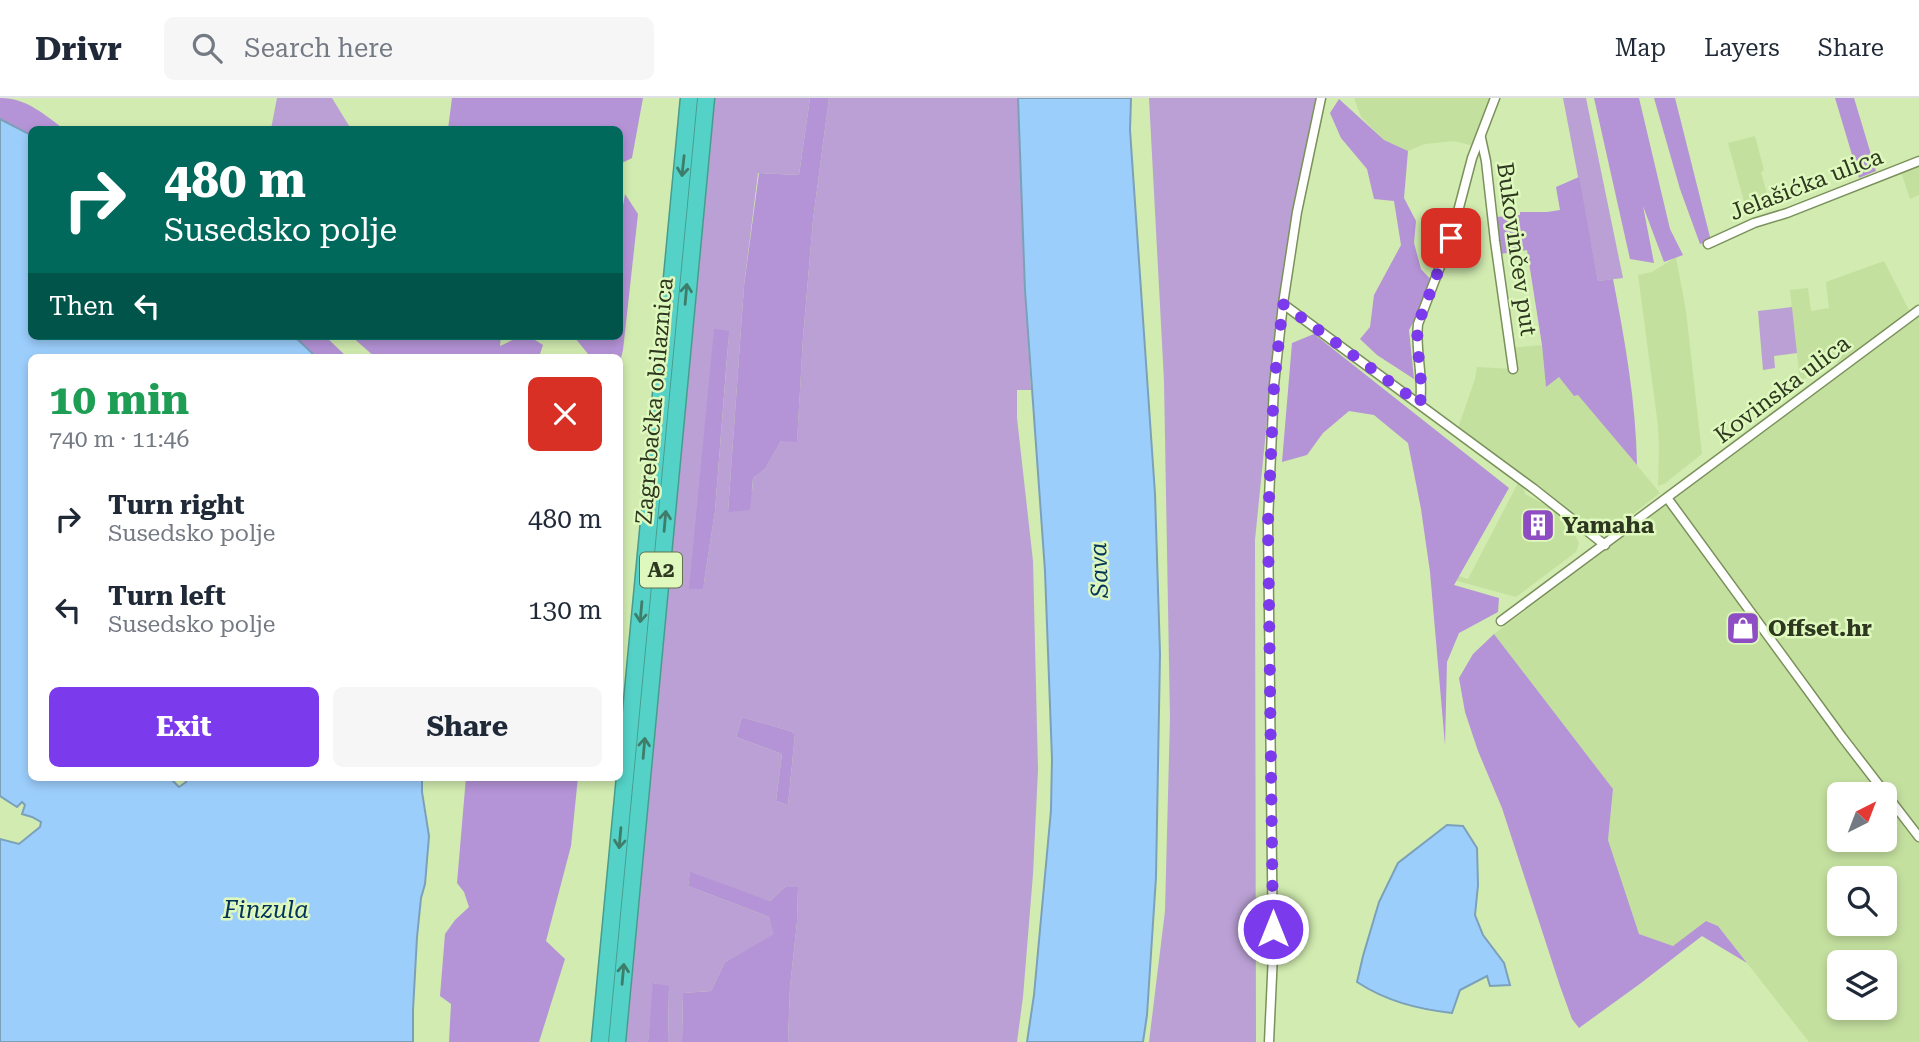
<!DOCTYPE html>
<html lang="en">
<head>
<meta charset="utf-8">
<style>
  :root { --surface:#fff; --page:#f6f6f7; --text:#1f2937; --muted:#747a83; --line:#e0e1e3; --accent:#7c3aed }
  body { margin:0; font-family:"Roboto Serif",serif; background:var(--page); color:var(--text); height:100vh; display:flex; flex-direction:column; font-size:26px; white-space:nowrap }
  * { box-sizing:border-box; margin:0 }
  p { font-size:23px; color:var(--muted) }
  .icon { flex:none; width:38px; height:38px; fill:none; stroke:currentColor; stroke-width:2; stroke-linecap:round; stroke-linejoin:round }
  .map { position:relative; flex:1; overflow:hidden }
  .side { position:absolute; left:28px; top:256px; width:595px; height:427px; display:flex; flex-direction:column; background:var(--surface); border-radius:10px; box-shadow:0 4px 10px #0003 }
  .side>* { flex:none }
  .guide { position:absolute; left:28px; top:28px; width:595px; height:214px; border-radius:10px; box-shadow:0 4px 10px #0003; background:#00695c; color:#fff; overflow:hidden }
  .needle { width:46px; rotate:42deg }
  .buttons { position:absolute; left:1827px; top:684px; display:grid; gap:14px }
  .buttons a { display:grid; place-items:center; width:70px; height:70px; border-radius:10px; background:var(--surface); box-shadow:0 4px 10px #0003; font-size:35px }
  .pin { position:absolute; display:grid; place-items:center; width:60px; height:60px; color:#fff; margin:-30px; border-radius:14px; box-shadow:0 4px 10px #0006 }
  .me { position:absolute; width:77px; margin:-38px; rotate:0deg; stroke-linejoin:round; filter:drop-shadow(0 0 5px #0008) }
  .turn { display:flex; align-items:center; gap:24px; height:147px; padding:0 21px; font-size:32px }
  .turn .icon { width:91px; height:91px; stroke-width:2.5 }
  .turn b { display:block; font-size:49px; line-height:60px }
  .then { display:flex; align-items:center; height:66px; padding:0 21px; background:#0003; gap:14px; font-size:26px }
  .round { display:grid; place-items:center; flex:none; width:74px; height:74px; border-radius:10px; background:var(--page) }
  .overview { display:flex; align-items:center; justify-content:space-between; height:119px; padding:0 21px }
  h1 { font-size:42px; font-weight:700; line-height:52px; color:#1e9e55 }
  .cta { display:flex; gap:14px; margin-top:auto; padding:14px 21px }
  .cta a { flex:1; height:80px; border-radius:10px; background:var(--accent); color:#fff; font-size:28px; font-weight:700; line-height:80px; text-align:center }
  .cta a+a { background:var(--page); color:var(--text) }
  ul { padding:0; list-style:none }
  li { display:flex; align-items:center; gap:21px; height:91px; padding:0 21px }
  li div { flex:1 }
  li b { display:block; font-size:26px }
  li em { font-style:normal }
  header { display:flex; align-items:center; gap:42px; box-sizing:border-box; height:98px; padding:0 35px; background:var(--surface); border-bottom:2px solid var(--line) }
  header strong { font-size:33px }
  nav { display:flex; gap:38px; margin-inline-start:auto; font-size:24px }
  .search { width:490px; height:63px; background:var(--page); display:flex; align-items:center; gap:18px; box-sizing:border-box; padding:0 24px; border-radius:10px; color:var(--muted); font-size:26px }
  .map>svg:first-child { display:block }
  .built { fill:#c4e09f; fill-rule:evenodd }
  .green { fill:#baa0d4; fill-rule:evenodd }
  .forest { fill:#b593d7 }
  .water { fill:#9ccefc; stroke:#7ba1ba; stroke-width:2 }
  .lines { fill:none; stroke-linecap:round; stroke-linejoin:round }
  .minor-casing { stroke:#7a915b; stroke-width:11 }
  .motorway-casing { stroke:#479c8d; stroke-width:19 }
  .minor { stroke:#fff; stroke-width:8 }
  .motorway { stroke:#54d2c7; stroke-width:16 }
  .oneway { stroke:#3f7d6b }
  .route { stroke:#7c3aed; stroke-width:12; stroke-dasharray:0 21.6 }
  .labels { text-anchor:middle; stroke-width:5; stroke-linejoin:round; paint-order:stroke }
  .shield { fill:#def8bd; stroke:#63714f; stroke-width:2 }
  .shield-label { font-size:21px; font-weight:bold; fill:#2e3720 }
  .street-label { font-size:23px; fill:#2e3720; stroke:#def8bd }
  .poi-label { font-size:23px; font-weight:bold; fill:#2e3720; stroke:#def8bd; text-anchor:start }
  .water-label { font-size:24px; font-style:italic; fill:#033459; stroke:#def8bd }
</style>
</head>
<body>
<header>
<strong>Drivr</strong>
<div class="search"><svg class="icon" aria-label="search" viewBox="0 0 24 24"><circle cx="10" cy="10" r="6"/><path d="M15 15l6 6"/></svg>Search here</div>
<nav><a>Map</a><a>Layers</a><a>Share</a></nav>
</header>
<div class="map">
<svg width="1919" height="944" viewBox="0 0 1919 944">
  <rect width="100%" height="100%" fill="#d1ebb0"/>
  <g class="built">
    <polygon points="1354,0 1492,0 1474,48 1454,43 1425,46 1408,53 1384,42 1361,19"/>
    <polygon points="1755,38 1764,72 1761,74 1771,110 1748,118 1728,45"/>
    <polygon points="1919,66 1919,97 1910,101 1901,74"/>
    <polygon points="1676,159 1686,213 1702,356 1664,386 1658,388 1659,348 1658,328 1638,177 1652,174"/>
    <polygon points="1884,163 1909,212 1838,265 1833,259 1800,284 1790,192 1808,190 1811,213 1829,210 1826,184"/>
    <path d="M1919,218V944H1809L1718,828L1706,823L1673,848L1639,836L1608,742L1613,691L1494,536ZM1839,696H1885V742H1839ZM1839,780H1885V826H1839ZM1839,864H1885V910H1839Z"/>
    <polygon points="1542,247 1546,288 1559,279 1574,298 1578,296 1660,395 1606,437 1598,435 1458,330 1475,281 1477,269 1512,271 1508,250"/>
    <polygon points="1518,385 1524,391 1525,396 1548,408 1567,423 1579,445 1576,454 1516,499 1450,481 1451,476 1468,481"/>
  </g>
  <g class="green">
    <polygon points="277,0 332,0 351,31 271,31"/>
    <path d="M715,0H810L799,77L758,75L744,188L728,414L752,393L753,380L765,371L781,343H797L803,240L813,122L829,0H1018L1025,192L1031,292H1017V320L1033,463L1038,672L1033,776L1023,899L1017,944H788L790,889L797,824L798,789H785L770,803L690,775L688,788L769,819L775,836L725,864L711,893L683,895L682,944H668L669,889L654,885L648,944H626ZM729,234L715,413L703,491ZM742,619L790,633L795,636L788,707L776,703L782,656L736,639Z"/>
    <polygon points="1149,0 1316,0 1280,194 1255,442 1256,944 1149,944 1165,813 1170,620 1164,283"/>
    <polygon points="1563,0 1586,0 1623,180 1598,183"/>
    <polygon points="1792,209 1797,255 1774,258 1775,270 1763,272 1758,213"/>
  </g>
  <g class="forest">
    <path d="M0,0C27,0 43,16 64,31L32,32L31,37L0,21Z"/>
    <polygon points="452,0 643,0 632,60 620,66 620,32 448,31"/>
    <polygon points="810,0 829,0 813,122 803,240 797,344 781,343 765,371 753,380 750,412 728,414 744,188 759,75 799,77"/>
    <polygon points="1594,0 1639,0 1670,131 1683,157 1664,164 1643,108 1654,165 1630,161"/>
    <polygon points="1654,0 1675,0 1711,143 1700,146 1680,91"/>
    <polygon points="1835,0 1854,0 1876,73 1859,80"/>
    <polygon points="1339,1 1384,42 1408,53 1404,100 1416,123 1414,145 1421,171 1434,185 1409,232 1414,281 1377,257 1360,241 1370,229 1374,197 1401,147 1394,103 1374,101 1367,71 1341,40 1330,15"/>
    <path d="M1579,79L1598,183L1613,181C1625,243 1636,304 1637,367L1578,297L1574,298L1559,279L1546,289L1542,247L1527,152L1500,156L1496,119L1520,117V114H1547L1560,112L1556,89Z"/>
    <polygon points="625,96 638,116 623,252 620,264 620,259 586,259 588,256 575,240 576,238 620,238 620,125"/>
    <polygon points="714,231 729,233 715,413 703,491 689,491"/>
    <polygon points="1314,236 1509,390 1454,487 1499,500 1498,514 1459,535 1447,564 1445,647 1430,474 1421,411 1408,345 1374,317 1349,313 1323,335 1307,357 1282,364 1292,245"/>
    <polygon points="294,238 325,238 347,259 314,259 312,255"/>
    <path d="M351,238H501L500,248C520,239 523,233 543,247L539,259H375Z"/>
    <polygon points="1494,536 1613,691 1608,742 1639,836 1673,848 1706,823 1718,828 1747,865 1702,838 1641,885 1579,930 1572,921 1560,888 1502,710 1478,653 1465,614 1459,580 1473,556"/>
    <polygon points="742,619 790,633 795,636 788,707 776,703 782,656 736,639"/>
    <polygon points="466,679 578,679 571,748 546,843 565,861 539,944 449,944 451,906 440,898 445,836 455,822 469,809 464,794 457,785"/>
    <polygon points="690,774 770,803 785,789 798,789 797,824 790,889 788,944 682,944 683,895 711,893 725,864 774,836 769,819 688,788"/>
    <polygon points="653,885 669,888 668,944 648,944"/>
  </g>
  <g class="water">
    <polygon points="1018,0 1131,0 1130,32 1155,396 1160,556 1156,779 1147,917 1143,944 1027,944 1034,897 1051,712 1052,661 1045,473 1025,192"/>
    <polygon points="0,21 31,37 32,238 294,238 312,255 314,259 32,259 32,679 169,679 179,689 186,684 188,679 422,679 422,694 429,738 425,786 421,800 417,839 413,912 413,944 0,944 0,741 19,746 40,729 41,724 32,719 22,716 25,707 22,704 17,709 0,698"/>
    <path d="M1447,727L1463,728L1477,750L1478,787L1475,817L1483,837L1504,865L1510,887L1490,888L1487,878L1460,892L1452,915C1417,911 1386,903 1357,884L1363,858L1379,804L1398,765Z"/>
  </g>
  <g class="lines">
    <g class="minor-casing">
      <g id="minor">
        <polyline points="1481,40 1486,63 1495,143 1513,271"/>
        <polyline points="1708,146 1754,125 1787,115 1919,63"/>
        <polyline points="1283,206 1534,391 1605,447"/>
        <path d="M1420,306C1424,279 1415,253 1418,226L1451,140L1472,60L1495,0"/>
        <polyline points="1668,401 1842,639 1919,739"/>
        <polyline points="1501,523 1919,212"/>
        <polyline points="1269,944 1273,856 1268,424 1274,287 1283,206 1297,114 1321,0"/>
      </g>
    </g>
    <g class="motorway-casing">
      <g id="motorway">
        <polyline points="600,944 689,0"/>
        <polyline points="617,944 706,0"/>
      </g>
    </g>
    <use href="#minor" class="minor"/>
    <use href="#motorway" class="motorway"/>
  </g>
  <defs><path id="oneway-shaft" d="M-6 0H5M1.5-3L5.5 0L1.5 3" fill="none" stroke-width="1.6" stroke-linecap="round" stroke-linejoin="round" transform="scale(1.75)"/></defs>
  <g class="oneway">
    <use href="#oneway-shaft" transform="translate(683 68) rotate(96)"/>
    <use href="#oneway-shaft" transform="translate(686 196) rotate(-85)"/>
    <use href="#oneway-shaft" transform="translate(665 423) rotate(-85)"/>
    <use href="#oneway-shaft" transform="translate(641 514) rotate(95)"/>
    <use href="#oneway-shaft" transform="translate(644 650) rotate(-85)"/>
    <use href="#oneway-shaft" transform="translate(620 740) rotate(95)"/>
    <use href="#oneway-shaft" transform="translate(623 876) rotate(-85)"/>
  </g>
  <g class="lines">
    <path class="route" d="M1273,831L1268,424L1274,287L1283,206L1420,306C1424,279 1415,253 1418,226L1451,140"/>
  </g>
  <defs>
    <g id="building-square" transform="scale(1.75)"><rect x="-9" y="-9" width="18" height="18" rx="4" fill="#8e4dc2" stroke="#def8bd"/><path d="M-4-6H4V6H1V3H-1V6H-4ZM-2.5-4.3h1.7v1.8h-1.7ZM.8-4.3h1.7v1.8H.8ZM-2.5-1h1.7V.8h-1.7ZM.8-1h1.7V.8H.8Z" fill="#fff"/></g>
    <g id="shop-square" transform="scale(1.75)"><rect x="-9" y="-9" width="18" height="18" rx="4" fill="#8e4dc2" stroke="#def8bd"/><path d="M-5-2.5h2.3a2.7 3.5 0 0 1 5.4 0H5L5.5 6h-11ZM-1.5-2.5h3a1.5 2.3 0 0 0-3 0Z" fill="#fff"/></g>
  </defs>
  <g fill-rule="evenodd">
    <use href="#building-square" x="1538" y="427"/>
    <use href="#shop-square" x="1743" y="530"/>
  </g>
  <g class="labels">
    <rect class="shield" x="640" y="454.5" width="42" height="35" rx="5"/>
    <g class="shield-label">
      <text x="661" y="479">A2</text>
    </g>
    <g class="street-label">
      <text transform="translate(1806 86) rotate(-21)" y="8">Jelašićka ulica</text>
      <text transform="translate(1517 151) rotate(82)" y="8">Bukovinčev put</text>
      <text transform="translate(1782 291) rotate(-37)" y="8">Kovinska ulica</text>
      <text transform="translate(654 303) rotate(-85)" y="8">Zagrebačka obilaznica</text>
    </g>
    <g class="poi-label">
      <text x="1562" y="435">Yamaha</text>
      <text x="1768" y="538">Offset.hr</text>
    </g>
    <g class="water-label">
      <text transform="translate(1099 472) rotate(-92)" y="8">Sava</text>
      <text x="266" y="820">Finzula</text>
    </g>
  </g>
</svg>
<div class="buttons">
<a><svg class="needle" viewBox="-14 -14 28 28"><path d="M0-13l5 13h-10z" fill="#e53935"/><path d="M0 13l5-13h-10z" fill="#747a83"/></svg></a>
<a><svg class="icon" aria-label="search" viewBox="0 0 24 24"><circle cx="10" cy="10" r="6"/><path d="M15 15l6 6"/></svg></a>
<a><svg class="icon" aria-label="layers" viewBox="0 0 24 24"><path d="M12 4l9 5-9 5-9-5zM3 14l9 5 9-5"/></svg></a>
</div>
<div class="pin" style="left:1451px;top:140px;background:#d93025"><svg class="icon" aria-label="arrive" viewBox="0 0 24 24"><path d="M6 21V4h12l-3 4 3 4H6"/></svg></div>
<svg class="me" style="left:1273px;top:831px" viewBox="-20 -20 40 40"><circle r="17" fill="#7c3aed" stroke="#fff" stroke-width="3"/><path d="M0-11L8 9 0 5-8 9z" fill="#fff"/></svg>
<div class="guide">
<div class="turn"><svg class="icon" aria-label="right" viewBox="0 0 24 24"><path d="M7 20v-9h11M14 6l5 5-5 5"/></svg><div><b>480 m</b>Susedsko polje</div></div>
<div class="then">Then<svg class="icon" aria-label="left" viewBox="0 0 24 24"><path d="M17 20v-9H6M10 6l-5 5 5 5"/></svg></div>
</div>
<section class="side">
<div class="overview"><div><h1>10 min</h1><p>740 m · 11:46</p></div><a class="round" style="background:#d93025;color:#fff"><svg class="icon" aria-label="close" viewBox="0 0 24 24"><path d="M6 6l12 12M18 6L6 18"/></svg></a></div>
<ul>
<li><svg class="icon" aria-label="right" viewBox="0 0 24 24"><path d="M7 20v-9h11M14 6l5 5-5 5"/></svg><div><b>Turn right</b><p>Susedsko polje</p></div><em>480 m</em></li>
<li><svg class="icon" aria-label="left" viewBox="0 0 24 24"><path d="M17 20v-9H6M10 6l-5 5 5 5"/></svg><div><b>Turn left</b><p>Susedsko polje</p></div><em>130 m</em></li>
</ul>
<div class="cta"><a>Exit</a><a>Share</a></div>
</section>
</div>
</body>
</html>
